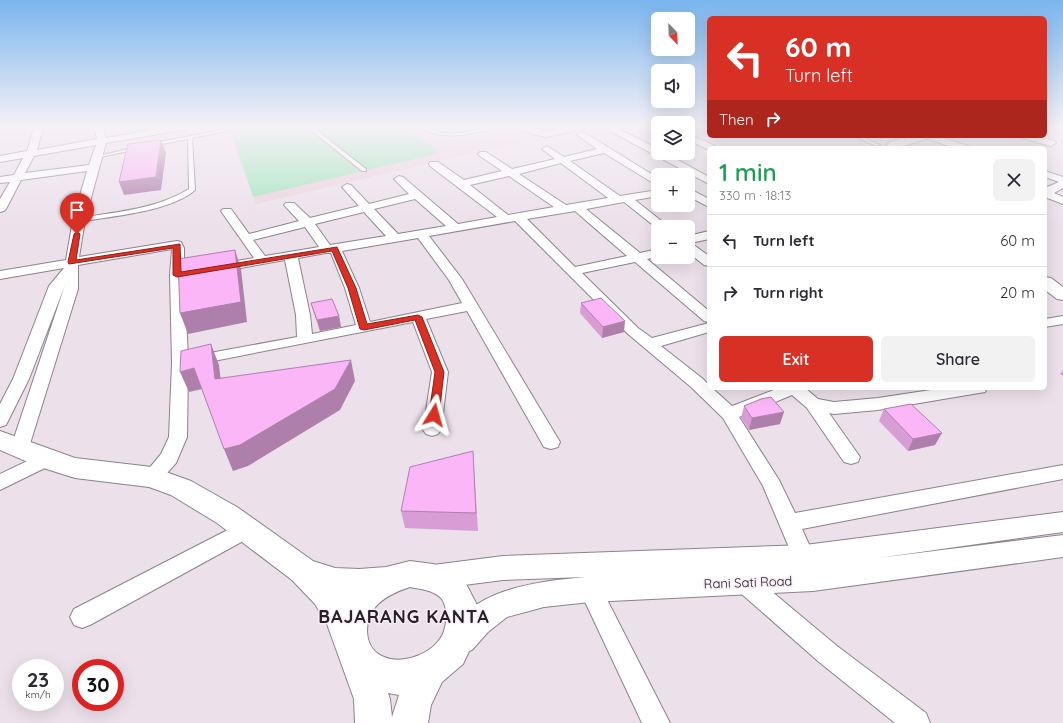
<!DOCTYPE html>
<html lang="en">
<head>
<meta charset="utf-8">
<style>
  :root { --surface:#fff; --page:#f2f2f3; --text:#2b2b33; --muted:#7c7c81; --line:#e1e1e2; --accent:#d93025 }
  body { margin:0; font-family:Quicksand,sans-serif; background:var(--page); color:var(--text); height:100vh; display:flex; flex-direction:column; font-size:15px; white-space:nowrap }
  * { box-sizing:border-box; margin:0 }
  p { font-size:13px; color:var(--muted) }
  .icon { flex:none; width:22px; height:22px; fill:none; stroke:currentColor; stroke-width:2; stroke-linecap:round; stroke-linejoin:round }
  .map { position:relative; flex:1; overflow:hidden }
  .details { position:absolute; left:707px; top:146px; width:340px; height:244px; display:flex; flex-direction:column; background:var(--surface); border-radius:6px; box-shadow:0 4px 16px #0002 }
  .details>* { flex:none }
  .guide { position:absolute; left:707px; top:16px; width:340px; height:122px; border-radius:6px; box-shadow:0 4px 16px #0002; background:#d93025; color:#fff; overflow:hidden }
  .needle { width:26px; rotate:157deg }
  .tools { position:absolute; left:651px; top:12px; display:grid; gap:8px }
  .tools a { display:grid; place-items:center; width:44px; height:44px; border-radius:6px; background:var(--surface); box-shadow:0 4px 16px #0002; font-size:20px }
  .speed { position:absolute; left:12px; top:659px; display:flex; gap:8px; font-size:20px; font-weight:700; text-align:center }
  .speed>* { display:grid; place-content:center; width:52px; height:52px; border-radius:50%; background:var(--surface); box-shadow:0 4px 16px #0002; line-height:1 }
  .speed small { font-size:10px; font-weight:400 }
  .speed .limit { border:6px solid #d22; background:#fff; color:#111 }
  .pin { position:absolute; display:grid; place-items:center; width:34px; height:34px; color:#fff; margin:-41px -17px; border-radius:50% 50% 50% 0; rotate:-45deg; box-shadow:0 0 4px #0007 }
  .pin .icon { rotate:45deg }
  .me { position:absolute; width:44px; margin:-22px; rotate:8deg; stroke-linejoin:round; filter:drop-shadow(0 0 3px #0008) }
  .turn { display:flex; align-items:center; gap:14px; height:84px; padding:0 12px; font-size:18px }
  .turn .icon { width:52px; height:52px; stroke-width:2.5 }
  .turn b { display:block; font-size:28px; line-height:34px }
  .then { display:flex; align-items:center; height:38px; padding:0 12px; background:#0003; gap:8px; font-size:15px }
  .round { display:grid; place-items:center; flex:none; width:42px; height:42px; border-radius:6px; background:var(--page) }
  .head { display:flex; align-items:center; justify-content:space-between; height:68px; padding:0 12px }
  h1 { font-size:24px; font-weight:600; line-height:30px; color:#1e9e55 }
  .button { display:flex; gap:8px; margin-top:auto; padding:8px 12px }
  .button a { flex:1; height:46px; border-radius:6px; background:var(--accent); color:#fff; font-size:16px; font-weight:600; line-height:46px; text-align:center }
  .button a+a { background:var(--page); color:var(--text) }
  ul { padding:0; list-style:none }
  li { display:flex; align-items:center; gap:12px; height:52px; padding:0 12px; border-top:1px solid var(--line) }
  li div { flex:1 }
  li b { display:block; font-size:15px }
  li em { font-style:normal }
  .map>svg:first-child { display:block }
  .industrial { fill:#ebd3de }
  .green { fill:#a1e5bc }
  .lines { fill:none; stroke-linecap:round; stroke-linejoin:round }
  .service-casing { stroke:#8c828b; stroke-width:2 }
  .minor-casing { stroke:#8c828b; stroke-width:2 }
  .tertiary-casing { stroke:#8c828b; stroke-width:2 }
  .primary-casing { stroke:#8c828b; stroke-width:2 }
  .service { fill:#fff; fill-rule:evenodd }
  .minor { fill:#fff; fill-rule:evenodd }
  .tertiary { fill:#fff; fill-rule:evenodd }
  .primary { fill:#fff; fill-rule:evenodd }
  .wall { fill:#d79dd4 }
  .shaded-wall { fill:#af7fac }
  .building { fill:#fab6f6; stroke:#af7fac }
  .route { fill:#d93025; stroke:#8d1f18 }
  .labels { text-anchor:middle; stroke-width:3; stroke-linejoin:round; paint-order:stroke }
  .near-street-label { font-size:13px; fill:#252124; stroke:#f9eef8 }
  .near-district-label { font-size:18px; font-weight:bold; letter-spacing:1px; fill:#252124; stroke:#f9eef8 }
</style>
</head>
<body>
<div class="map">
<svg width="1063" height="723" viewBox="0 0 1063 723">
  <rect width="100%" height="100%" fill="#ece0eb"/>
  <polygon class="industrial" points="226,126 510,126 538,138 256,204"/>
  <polygon class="green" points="251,126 404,126 440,153 253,197 231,129"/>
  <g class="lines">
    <g class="service-casing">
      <g id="service">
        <path d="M242,126H250L192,138L195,190C170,212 111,216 79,222L76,220L79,218C117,212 156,209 189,189L188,139L151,146L149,145V144Z"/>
        <polygon points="306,126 311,126 366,169 366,171 362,171"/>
        <path d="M419,126C427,125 435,132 443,133C458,135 473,130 488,128L490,126H495C490,131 484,131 478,132C458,136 436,139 419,126Z"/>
        <polygon points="854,136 860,136 880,145 876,146"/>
        <polygon points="136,147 138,148 138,149 96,158 94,157"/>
      </g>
    </g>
    <g class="minor-casing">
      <g id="minor">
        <path d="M35,126L43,127L37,150L97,139L94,126H102L106,138L174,126H192L188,129L106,143L85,220L79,257L177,241L181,242L184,248V270L254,258L221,211L223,209H231L249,234L299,221L286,207L284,205L286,203H294L310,218L359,206L342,187L347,184L351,185L369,204L409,194L394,179L399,176L403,177L458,224L497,217L430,166L429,164L430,162H438L464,180L502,171L480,156L478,154L480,152H486L512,169L555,159L542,149L547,146L564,157L597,149L577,135L582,132L585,133L658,178V186L604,153L570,161L620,196L658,190V196L635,200L669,227H658V229L624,202L586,209L640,253L658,249V257L647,259L709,311V322L704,321L635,262L582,273L638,328L652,338L709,323V332L661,346L703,379L709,385V388H712L732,406L779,388H805L818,399L834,402L878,398L944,388H987L985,392L979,393L878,410L834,414L829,413L860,457L858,462L851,464L844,462L807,408L792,395L739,417L779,480L795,513L1063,465V479L802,529L818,564L815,571L807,573L799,571L763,486L723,418L691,387L628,334L515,221L429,236L462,279L560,442L558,447L551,449L544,447L467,311L426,319L448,372L441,430L438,434L432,436L426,434L423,430L432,372L413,322L188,366L187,437L176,463L159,482L152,484L145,482L142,477L161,454L169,437L172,363L170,275L172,249L78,265V289L29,447L27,452L20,454L13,452L11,447L65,285L29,379L6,425L0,427V404L13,379L49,286L64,268L0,279V271L66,260L73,220L87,171L21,180L6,209L4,211L0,212V199L10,182L0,183V177L14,175L23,158L0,162V156L27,151ZM96,145L89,165L25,173L34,156ZM561,163L608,198L566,205L519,174ZM509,176L554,207L508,215L470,185ZM415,199L446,226L398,234L374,209ZM575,211L627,256L575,267L527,219ZM364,212L386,236L330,245L315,224ZM305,227L319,247L265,256L253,240ZM418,238L449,280L462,303L370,322L359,288L342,251ZM326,253H331L345,288L356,325L312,334L310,315L298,258ZM285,260L296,315L297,337L188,357L184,278Z"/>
        <polygon points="515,126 527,126 547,131 570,126 585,126 584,128 547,137 536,135 516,128"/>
        <polygon points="613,126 658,149 658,153 665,153 709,177 709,184 610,131 609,129"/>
        <polygon points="688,134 715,146 717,148 709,148 709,150 688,140"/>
        <polygon points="923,136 937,136 968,146 970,148 955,148 925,138"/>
        <polygon points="1020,136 1035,136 1054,141 1056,143 1051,146 1022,138"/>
        <polygon points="1045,171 1063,177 1063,188 1054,193 1063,197 1063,204 1045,197 1045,188 1059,182 1045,177"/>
        <polygon points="688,188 709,199 709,207 688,196"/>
        <polygon points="709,231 709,239 691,243 709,256 709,266 704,265 688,252 688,236"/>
        <polygon points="1063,316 1063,324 1045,327 1045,319"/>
        <polygon points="46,452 53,454 55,459 53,464 0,490 0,474"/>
        <polygon points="247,520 254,523 258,529 254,535 90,625 82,628 74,625 70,617 74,609"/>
        <polygon points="744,572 752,575 837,646 926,713 930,723 895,723 819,662 736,589 733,582 736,575"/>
        <polygon points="590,579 598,582 670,723 642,723 579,589 582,582"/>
      </g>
    </g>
    <g class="tertiary-casing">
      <g id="tertiary">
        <polygon points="911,136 931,136 929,138 897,148 884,148 890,142"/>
        <polygon points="1045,277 1051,278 1063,287 1063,300 1057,299 1045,290"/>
        <path d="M1063,512V532L878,558L1063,535V557L813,591L590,602L544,607L507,617L488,632L472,650L461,654L450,650L446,640C469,588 536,582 585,577L503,580L433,589L423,586L419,577L423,568L433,565L503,556L805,545Z"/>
      </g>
    </g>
    <g class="primary-casing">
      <path id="primary" d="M0,431L75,458L152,467L191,481L237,507L313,561L335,568L359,569L386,567L410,561L433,564L444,567L463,578L478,607L479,630L463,664L442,682L431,705L428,723H355L354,699L327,624L315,604L292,580L217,523L171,495L149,487L75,478L37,466L0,450ZM410,587C420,589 433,590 441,598C445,603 446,609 446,615C446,619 446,624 445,627C441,651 405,666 384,657C362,648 363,619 378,604C388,595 398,591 410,587ZM388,693L399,695L392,717L390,699Z"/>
    </g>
    <use href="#service" class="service"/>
    <use href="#minor" class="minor"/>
    <use href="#tertiary" class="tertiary"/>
    <use href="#primary" class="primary"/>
  </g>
  <g class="wall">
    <polygon points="311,303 339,316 341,327 320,331 314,314"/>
    <polygon points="581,303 624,332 602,338 580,313"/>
    <polygon points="1063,370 1063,376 1060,374"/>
    <polygon points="744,406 780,424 749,430 741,418"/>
    <polygon points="884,409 935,445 908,451 879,421"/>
    <polygon points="474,469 478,531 405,528 401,511"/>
  </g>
  <g class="shaded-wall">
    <polygon points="161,140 166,153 161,190 124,195 119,182"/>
    <polygon points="235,250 241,269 247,322 188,334 180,313"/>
    <polygon points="339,316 341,327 320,331 317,320"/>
    <polygon points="625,321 624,332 602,338 603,327"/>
    <polygon points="211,344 219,365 223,400 215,379"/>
    <polygon points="351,360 355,381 340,410 248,466 233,471 224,449"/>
    <polygon points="194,368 202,389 189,392 180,372"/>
    <polygon points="784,412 780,424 749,430 752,418"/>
    <polygon points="942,433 935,445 908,451 913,439"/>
  </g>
  <g class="building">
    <polygon points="161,140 156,177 119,182 128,144"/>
    <polygon points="235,250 241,302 180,313 178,259"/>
    <polygon points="601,298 625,321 603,327 581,303"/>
    <polygon points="332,299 339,316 317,320 311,303"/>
    <polygon points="211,344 215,379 351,360 335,389 240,445 224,449 194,368 180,372 181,351"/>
    <polygon points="771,397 784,412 752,418 744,406 761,399"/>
    <polygon points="911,404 942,433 913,439 884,409"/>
    <polygon points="473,451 476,513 401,511 410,467"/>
  </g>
  <linearGradient id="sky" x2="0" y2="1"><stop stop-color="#7ab5ee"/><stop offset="0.56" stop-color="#f6f1f6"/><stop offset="1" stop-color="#f6f1f6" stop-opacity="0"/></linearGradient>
  <rect width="1063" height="227" fill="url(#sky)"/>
  <polygon class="route" points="77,232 80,234 76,260 180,244 181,272 337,247 356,288 367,324 418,315 422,317 444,372 439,415 434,419 429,415 435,372 415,320 364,330 360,329 348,288 332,251 177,277 173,275 173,248 69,264 68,262 74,234"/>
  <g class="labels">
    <g class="near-street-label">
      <text transform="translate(748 582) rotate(-2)" y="5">Rani Sati Road</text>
    </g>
    <g class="near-district-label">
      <text x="404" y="623">BAJARANG KANTA</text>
    </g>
  </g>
</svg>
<div class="tools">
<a><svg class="needle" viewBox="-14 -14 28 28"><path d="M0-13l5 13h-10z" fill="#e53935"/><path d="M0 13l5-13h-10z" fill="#7c7c81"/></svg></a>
<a><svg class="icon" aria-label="sound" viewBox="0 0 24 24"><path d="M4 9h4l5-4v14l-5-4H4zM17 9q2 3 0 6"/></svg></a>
<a><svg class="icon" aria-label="layers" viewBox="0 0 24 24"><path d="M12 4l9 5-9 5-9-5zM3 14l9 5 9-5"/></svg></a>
<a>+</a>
<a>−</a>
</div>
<div class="speed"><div>23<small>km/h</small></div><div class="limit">30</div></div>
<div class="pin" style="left:77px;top:234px;background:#d93025"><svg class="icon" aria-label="arrive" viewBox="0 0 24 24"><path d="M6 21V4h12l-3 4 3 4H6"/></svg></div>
<svg class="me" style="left:434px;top:415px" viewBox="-20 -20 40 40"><path d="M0-17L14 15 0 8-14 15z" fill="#d93025" stroke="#fff" stroke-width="4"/></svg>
<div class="guide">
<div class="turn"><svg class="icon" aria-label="left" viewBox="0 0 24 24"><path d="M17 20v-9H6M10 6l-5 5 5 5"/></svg><div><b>60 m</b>Turn left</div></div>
<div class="then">Then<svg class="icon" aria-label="right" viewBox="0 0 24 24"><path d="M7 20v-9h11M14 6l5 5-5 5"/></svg></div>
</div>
<section class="details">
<div class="head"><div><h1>1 min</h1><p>330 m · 18:13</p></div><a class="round"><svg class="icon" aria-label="close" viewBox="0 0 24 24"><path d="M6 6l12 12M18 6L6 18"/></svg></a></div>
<ul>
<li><svg class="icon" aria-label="left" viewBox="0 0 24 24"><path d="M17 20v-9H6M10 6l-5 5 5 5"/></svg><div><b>Turn left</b></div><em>60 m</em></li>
<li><svg class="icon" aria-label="right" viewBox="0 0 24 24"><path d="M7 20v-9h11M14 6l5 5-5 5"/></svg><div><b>Turn right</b></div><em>20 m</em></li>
</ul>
<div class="button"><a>Exit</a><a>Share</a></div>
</section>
</div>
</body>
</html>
